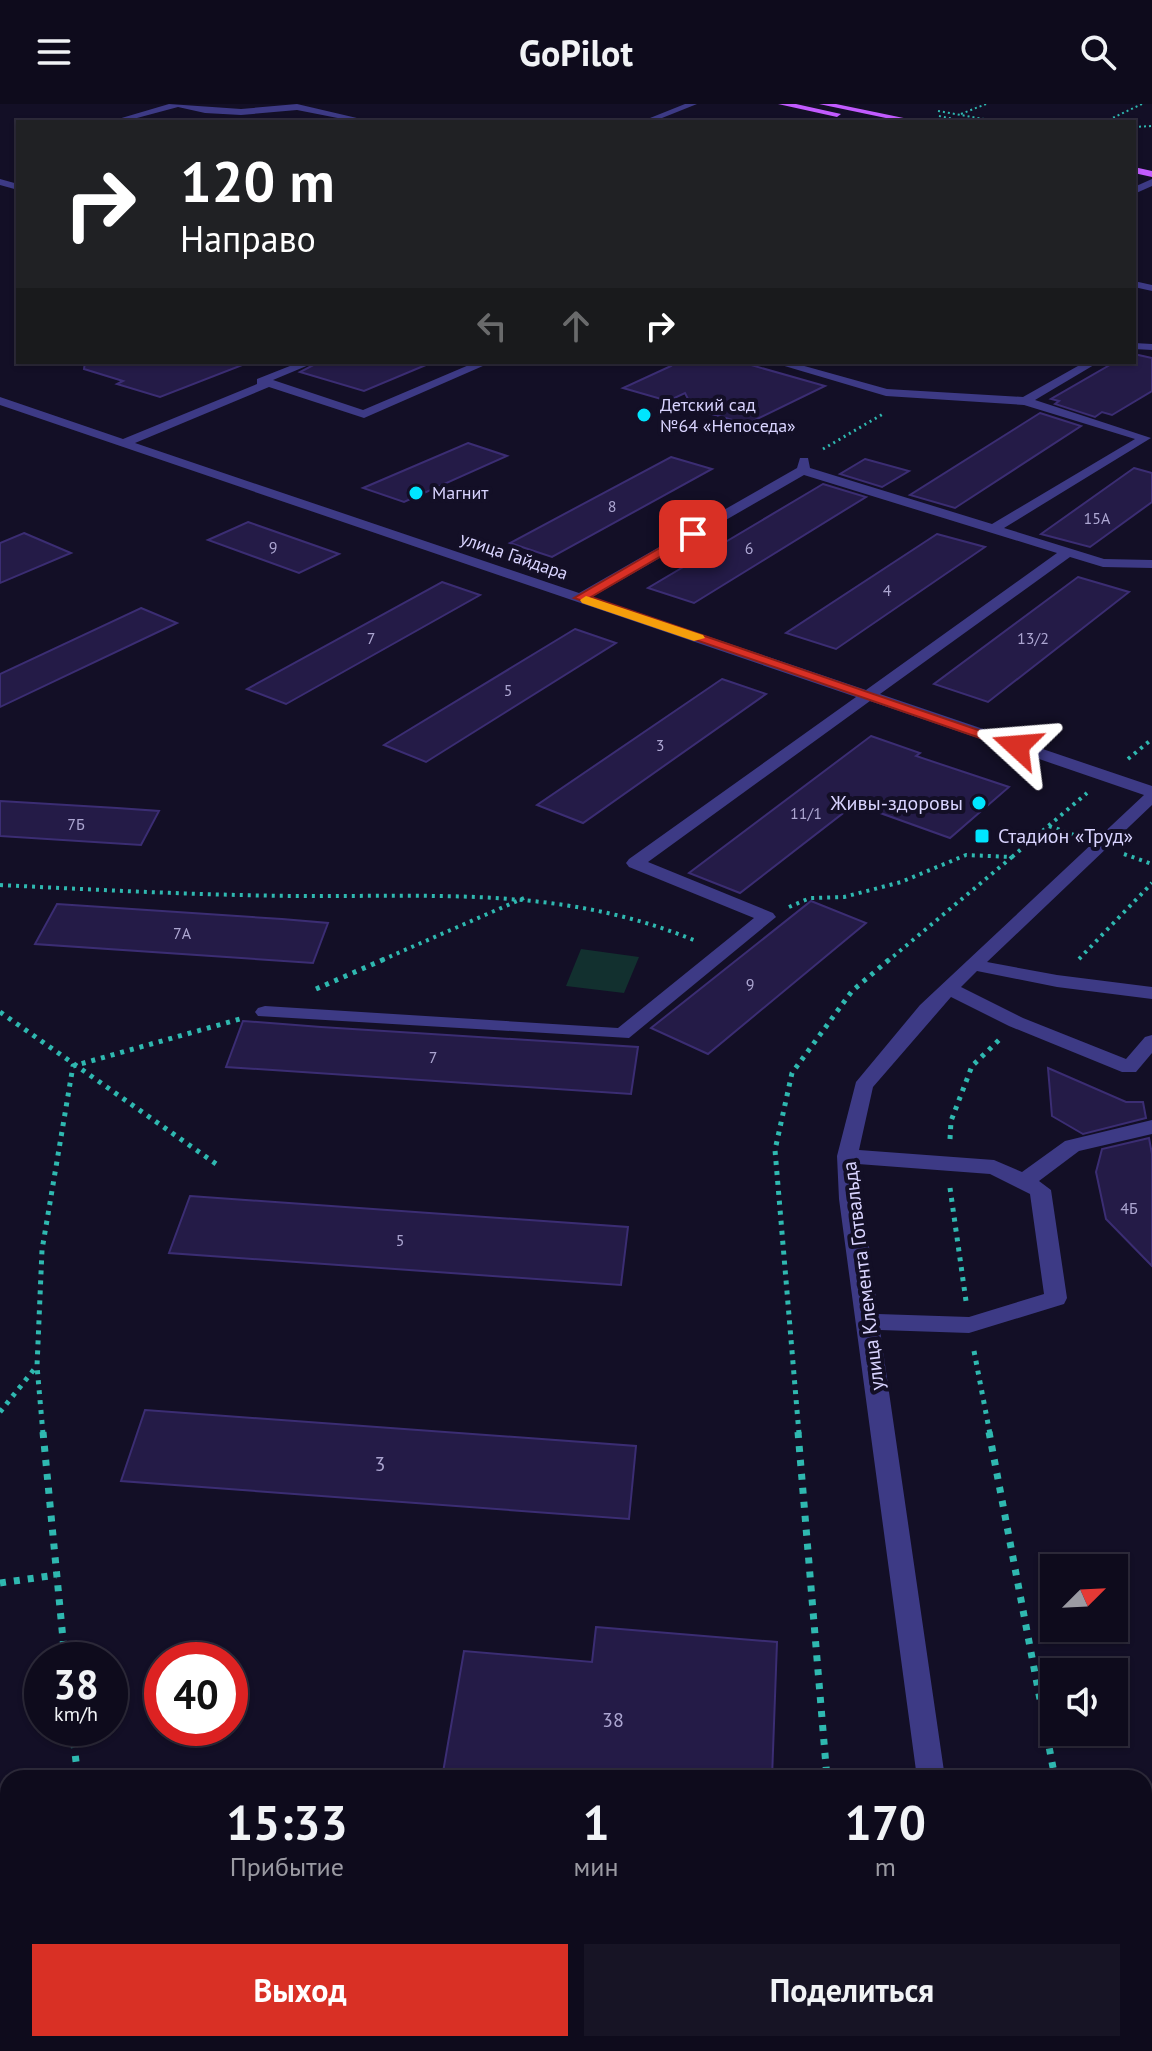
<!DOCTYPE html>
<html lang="ru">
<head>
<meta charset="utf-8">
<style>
  :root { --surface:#0e0b1c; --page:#171425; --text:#f1f3f6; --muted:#9b9ba3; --line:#2e2b3b; --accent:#d93025 }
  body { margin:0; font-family:"PT Sans",sans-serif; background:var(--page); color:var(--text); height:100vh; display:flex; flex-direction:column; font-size:30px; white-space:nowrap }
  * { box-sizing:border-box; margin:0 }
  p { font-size:26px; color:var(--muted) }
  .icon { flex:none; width:44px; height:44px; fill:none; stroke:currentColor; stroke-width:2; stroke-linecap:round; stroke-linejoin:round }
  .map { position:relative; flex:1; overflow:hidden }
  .side { position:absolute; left:0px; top:1666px; width:1152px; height:282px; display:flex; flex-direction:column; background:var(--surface); border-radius:24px 24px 0 0; box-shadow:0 2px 6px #0004,0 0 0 2px var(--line) }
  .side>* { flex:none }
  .top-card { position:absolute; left:16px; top:16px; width:1120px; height:244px; border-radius:0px; box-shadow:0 2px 6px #0004,0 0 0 2px var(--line); background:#202124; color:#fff; overflow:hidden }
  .needle { width:52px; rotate:66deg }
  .buttons { position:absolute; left:1040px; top:1450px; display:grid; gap:16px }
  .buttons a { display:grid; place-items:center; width:88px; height:88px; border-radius:0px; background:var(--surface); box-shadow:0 2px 6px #0004,0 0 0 2px var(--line); font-size:40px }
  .speed { position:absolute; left:24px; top:1538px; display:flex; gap:16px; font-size:40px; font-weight:700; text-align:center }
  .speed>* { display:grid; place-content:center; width:104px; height:104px; border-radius:50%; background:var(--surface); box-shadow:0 2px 6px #0004,0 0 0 2px var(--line); line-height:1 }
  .speed small { font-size:20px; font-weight:400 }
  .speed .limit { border:12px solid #d22; background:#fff; color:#111 }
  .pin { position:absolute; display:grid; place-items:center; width:68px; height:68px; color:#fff; margin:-34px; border-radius:16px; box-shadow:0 4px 12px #0006 }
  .me { position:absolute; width:88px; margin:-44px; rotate:289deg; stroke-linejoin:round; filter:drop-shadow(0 0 6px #0008) }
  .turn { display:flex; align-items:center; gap:28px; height:168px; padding:0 32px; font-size:36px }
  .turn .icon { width:104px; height:104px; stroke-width:2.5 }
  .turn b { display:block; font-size:56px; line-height:68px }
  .lanes { display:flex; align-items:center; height:76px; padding:0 32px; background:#0003; justify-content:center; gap:40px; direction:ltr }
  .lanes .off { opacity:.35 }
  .eta { display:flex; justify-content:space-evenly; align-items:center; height:136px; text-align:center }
  .eta b { font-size:48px; font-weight:800; line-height:56px }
  .primary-button { display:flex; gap:16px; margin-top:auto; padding:16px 32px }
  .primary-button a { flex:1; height:92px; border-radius:0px; background:var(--accent); color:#fff; font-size:32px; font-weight:800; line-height:92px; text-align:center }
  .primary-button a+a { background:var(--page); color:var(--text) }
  header { display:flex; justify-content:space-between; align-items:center; height:104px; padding:0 32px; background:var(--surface); font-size:36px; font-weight:800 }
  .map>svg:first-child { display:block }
  .green { fill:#12302f }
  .building { fill:#241b47; stroke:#3b2d73; stroke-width:2 }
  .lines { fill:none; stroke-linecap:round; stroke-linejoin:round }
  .path-far4 { stroke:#2fb8b0; stroke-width:2; stroke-dasharray:2 3; stroke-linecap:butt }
  .path-far3 { stroke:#2fb8b0; stroke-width:3; stroke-dasharray:2 4; stroke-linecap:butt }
  .path-far2 { stroke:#2fb8b0; stroke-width:4; stroke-dasharray:3 5; stroke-linecap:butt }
  .path-far1 { stroke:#2fb8b0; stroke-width:5; stroke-dasharray:4 6; stroke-linecap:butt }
  .path { stroke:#2fb8b0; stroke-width:7; stroke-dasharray:6 8; stroke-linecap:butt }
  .minor { fill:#3d3a85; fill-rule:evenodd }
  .major { fill:#c25bff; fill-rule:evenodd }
  .route { fill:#d93025; stroke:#8d1f18; stroke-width:2 }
  .slow { fill:#f59e0b }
  .poi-dot { fill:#00e5ff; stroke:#130f26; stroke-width:3 }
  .labels { text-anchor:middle; stroke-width:8; stroke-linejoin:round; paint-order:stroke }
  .number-label { font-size:16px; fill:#aca6d1 }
  .far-poi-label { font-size:18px; fill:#d9d4ff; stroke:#130f26; text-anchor:start }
  .far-street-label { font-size:18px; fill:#d9d4ff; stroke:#130f26 }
  .poi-label { font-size:20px; fill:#d9d4ff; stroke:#130f26; text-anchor:end }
  .street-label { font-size:20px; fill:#d9d4ff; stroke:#130f26 }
  .near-number-label { font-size:20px; fill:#aca6d1 }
</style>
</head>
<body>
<header><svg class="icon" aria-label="menu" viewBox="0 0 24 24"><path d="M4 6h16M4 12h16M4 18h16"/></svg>GoPilot<svg class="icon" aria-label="search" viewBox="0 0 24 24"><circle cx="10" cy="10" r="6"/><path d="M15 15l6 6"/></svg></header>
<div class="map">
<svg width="1152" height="1947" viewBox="0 0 1152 1947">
  <rect width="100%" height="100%" fill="#130f26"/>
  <polygon class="green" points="581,845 639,853 624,889 566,882"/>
  <g class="building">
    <polygon points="1134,250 1152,254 1152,287 1112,311 1102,308 1095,313 1055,300 1059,297 1051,295 1115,258 1134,258"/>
    <polygon points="85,258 244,258 245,260 160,293 117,280 123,277 84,265"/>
    <polygon points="319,258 433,258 364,287 300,268"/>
    <polygon points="669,258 747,258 744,259 825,282 747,320 693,305 685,289 668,297 623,284 671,262"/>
    <polygon points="1040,309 1081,322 955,404 910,391"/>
    <polygon points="468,339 507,352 404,398 363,384"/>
    <polygon points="671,353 712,365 552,453 510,439"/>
    <polygon points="865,355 909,367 882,383 840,370"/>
    <polygon points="1134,364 1152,369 1152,398 1090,443 1041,430"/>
    <polygon points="823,380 866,393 694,499 648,484"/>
    <polygon points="248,418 339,450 299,469 208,436"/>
    <polygon points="24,429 71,449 0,479 0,439"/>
    <polygon points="937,430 985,443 836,545 786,529"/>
    <polygon points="1078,473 1129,488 988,598 934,580"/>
    <polygon points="442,478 480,491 286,600 247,585"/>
    <polygon points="141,504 177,519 0,603 0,570"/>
    <polygon points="575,525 616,539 426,658 384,641"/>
    <polygon points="722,575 766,590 583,719 537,701"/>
    <polygon points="871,632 920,649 916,652 1009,683 950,734 855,700 740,789 689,769"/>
    <polygon points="0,697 117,704 159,707 141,741 0,732"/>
    <polygon points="811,797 866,819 708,950 651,924"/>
    <polygon points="57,800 282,815 328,819 313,859 35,840"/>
    <polygon points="243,917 321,923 638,943 631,990 226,963"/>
    <polygon points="1048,964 1126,998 1143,998 1146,1014 1083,1030 1052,1012"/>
    <polygon points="1149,1034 1152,1050 1152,1162 1106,1115 1096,1068 1102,1045"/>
    <polygon points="190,1092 628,1123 621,1181 169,1149"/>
    <polygon points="145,1306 636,1342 629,1415 121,1377"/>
    <polygon points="596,1523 777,1538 772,1674 442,1674 464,1547 592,1558"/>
  </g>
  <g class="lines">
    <g class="path-far4">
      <polyline points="938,7 1001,18"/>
      <polyline points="961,10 986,0"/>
      <polyline points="939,12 969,18"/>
      <polyline points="1104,18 1142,0"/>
      <polyline points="1134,23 1152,22"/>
    </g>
    <polyline class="path-far3" points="823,345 883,310"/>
    <g class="path-far2">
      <polyline points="1128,655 1152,635"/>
      <polyline points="1049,722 1074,731"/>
      <polyline points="1124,750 1152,760"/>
      <polyline points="1012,753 1087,689"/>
      <path d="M0,781C99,786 197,791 296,792C435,793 565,782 696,837"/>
      <polyline points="789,803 810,794 844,793 901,778 966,751 1012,753 889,856"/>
      <polyline points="1079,855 1152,779"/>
      <polyline points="382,856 524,794"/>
    </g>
    <g class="path-far1">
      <polyline points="316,885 387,854"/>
      <polyline points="0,908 219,1062"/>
      <polyline points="950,1035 951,1017 972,962 999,936"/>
      <polyline points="950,1084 966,1197"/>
      <polyline points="974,1247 990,1330"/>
      <polyline points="0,1308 36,1263"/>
      <polyline points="43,1330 37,1262 42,1146 73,962 240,915"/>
      <polyline points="799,1330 775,1046 792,969 852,887 891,854"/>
    </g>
    <g class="path">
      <polyline points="43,1328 65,1556"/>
      <polyline points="798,1328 827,1674"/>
      <polyline points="989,1328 1055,1674"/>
      <polyline points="0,1479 56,1471"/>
      <polyline points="72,1624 78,1674"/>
      <polyline points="1144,1919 1152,1920"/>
      <polyline points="849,1940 849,1947"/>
      <polyline points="1071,1940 1073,1947"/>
    </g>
    <g class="minor">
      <polygon points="169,0 241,5 297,0 374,18 358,18 297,6 241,11 205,9 178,3 122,18 108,18"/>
      <polygon points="685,0 697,0 652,18 640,18"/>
      <polygon points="0,75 18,80 18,86 0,81"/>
      <polygon points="1152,75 1152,82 1134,90 1134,83"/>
      <polygon points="1134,177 1152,181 1152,187 1134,183"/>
      <polygon points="1134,239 1152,240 1152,246 1134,245"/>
      <path d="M300,258H316L273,276L363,306L476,258H492L364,314L269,283L135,339L579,489L797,364L800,354H808L810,364L992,420L1135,335L1024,301L886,292L771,258H790L887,285L1023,293L1085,258H1099L1035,296L1151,334L1004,424L1104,455L1152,456V464L1103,463L1070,453L880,590L1152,682V701L987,858L1057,871L1152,883V895L1057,883L977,867L961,883L1023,914L1126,955L1145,933L1152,931V949L1136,968H1122L1009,922L951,893L873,983L859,1046L994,1056L1022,1068L1065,1037L1152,1016V1030L1079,1047L1039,1077L1051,1086L1067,1194L1064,1200L969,1229L880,1226L945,1674H917L839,1095L837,1052L856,978L920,901L1144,691L870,597L648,758L773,809L776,813L629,934L258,912L255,908L258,904L265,902L618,924L754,814L629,763L626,759L629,755L856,593L0,301V293L123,335L257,280V275ZM804,371L1057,449L866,586L592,493ZM858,1060L990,1070L1030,1090L1044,1190L969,1213L878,1210Z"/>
      <polygon points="1144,1800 1152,1801 1152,1829 1144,1828"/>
      <polygon points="954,1940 986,1940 987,1947 955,1947"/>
    </g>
    <g class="major">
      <polygon points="778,0 796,0 841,10 837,13"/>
      <polygon points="819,0 836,0 923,18 905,18"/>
      <polygon points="1134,63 1152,67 1152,73 1134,69"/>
    </g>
  </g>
  <polygon class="route" points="689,427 699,430 591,493 1025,642 1017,647 1012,645 574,494"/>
  <polygon class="slow" points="586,492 703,531 705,534 694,537 582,499 580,496"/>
  <g class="poi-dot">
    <circle cx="644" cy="311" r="8"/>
    <circle cx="416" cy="389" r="8"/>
    <circle cx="979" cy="699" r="8"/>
    <rect x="974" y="724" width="16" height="16" rx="4"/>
  </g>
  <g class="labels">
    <g class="number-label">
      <text x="612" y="408">8</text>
      <text x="1097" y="420">15А</text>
      <text x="273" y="449">9</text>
      <text x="749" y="450">6</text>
      <text x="887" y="492">4</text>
      <text x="371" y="540">7</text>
      <text x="1033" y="540">13/2</text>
      <text x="508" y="592">5</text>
      <text x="660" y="647">3</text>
      <text x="806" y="715">11/1</text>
      <text x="76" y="726">7Б</text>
      <text x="182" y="835">7А</text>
      <text x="750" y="886">9</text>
      <text x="433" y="959">7</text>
      <text x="1129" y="1110">4Б</text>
      <text x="400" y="1142">5</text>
    </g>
    <g class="far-poi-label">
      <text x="660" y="307">Детский сад<tspan x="660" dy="21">№64 «Непоседа»</tspan></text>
      <text x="432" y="395">Магнит</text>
    </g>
    <g class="far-street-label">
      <text transform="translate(514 452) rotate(19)" y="6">улица Гайдара</text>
    </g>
    <g class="poi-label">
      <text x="963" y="706">Живы-здоровы</text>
      <text x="998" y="739" text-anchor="start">Стадион «Труд»</text>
    </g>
    <g class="street-label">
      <text transform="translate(863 1172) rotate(-97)" y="7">улица Клемента Готвальда</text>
    </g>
    <g class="near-number-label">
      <text x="380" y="1367">3</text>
      <text x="613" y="1623">38</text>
    </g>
  </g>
</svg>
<div class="buttons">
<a><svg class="needle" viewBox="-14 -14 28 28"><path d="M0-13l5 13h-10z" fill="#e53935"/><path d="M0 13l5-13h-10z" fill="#9b9ba3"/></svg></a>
<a><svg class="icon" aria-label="sound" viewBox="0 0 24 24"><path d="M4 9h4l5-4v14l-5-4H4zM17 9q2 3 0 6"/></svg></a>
</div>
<div class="speed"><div>38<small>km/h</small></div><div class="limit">40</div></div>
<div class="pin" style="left:693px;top:430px;background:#d93025"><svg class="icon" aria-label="arrive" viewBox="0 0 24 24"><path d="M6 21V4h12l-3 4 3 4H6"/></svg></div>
<svg class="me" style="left:1017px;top:642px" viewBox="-20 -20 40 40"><path d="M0-17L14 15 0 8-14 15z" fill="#d93025" stroke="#fff" stroke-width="4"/></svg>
<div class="top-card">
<div class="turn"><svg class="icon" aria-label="right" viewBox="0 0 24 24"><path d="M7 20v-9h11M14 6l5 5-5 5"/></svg><div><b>120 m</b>Направо</div></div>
<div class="lanes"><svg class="icon off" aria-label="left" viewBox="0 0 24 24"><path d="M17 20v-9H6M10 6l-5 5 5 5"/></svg><svg class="icon off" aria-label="ahead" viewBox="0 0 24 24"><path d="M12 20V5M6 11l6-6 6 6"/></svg><svg class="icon" aria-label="right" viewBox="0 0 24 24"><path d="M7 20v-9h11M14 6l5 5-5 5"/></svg></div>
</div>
<section class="side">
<div class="eta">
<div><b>15:33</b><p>Прибытие</p></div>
<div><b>1</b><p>мин</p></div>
<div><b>170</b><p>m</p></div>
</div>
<div class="primary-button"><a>Выход</a><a>Поделиться</a></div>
</section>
</div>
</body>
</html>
